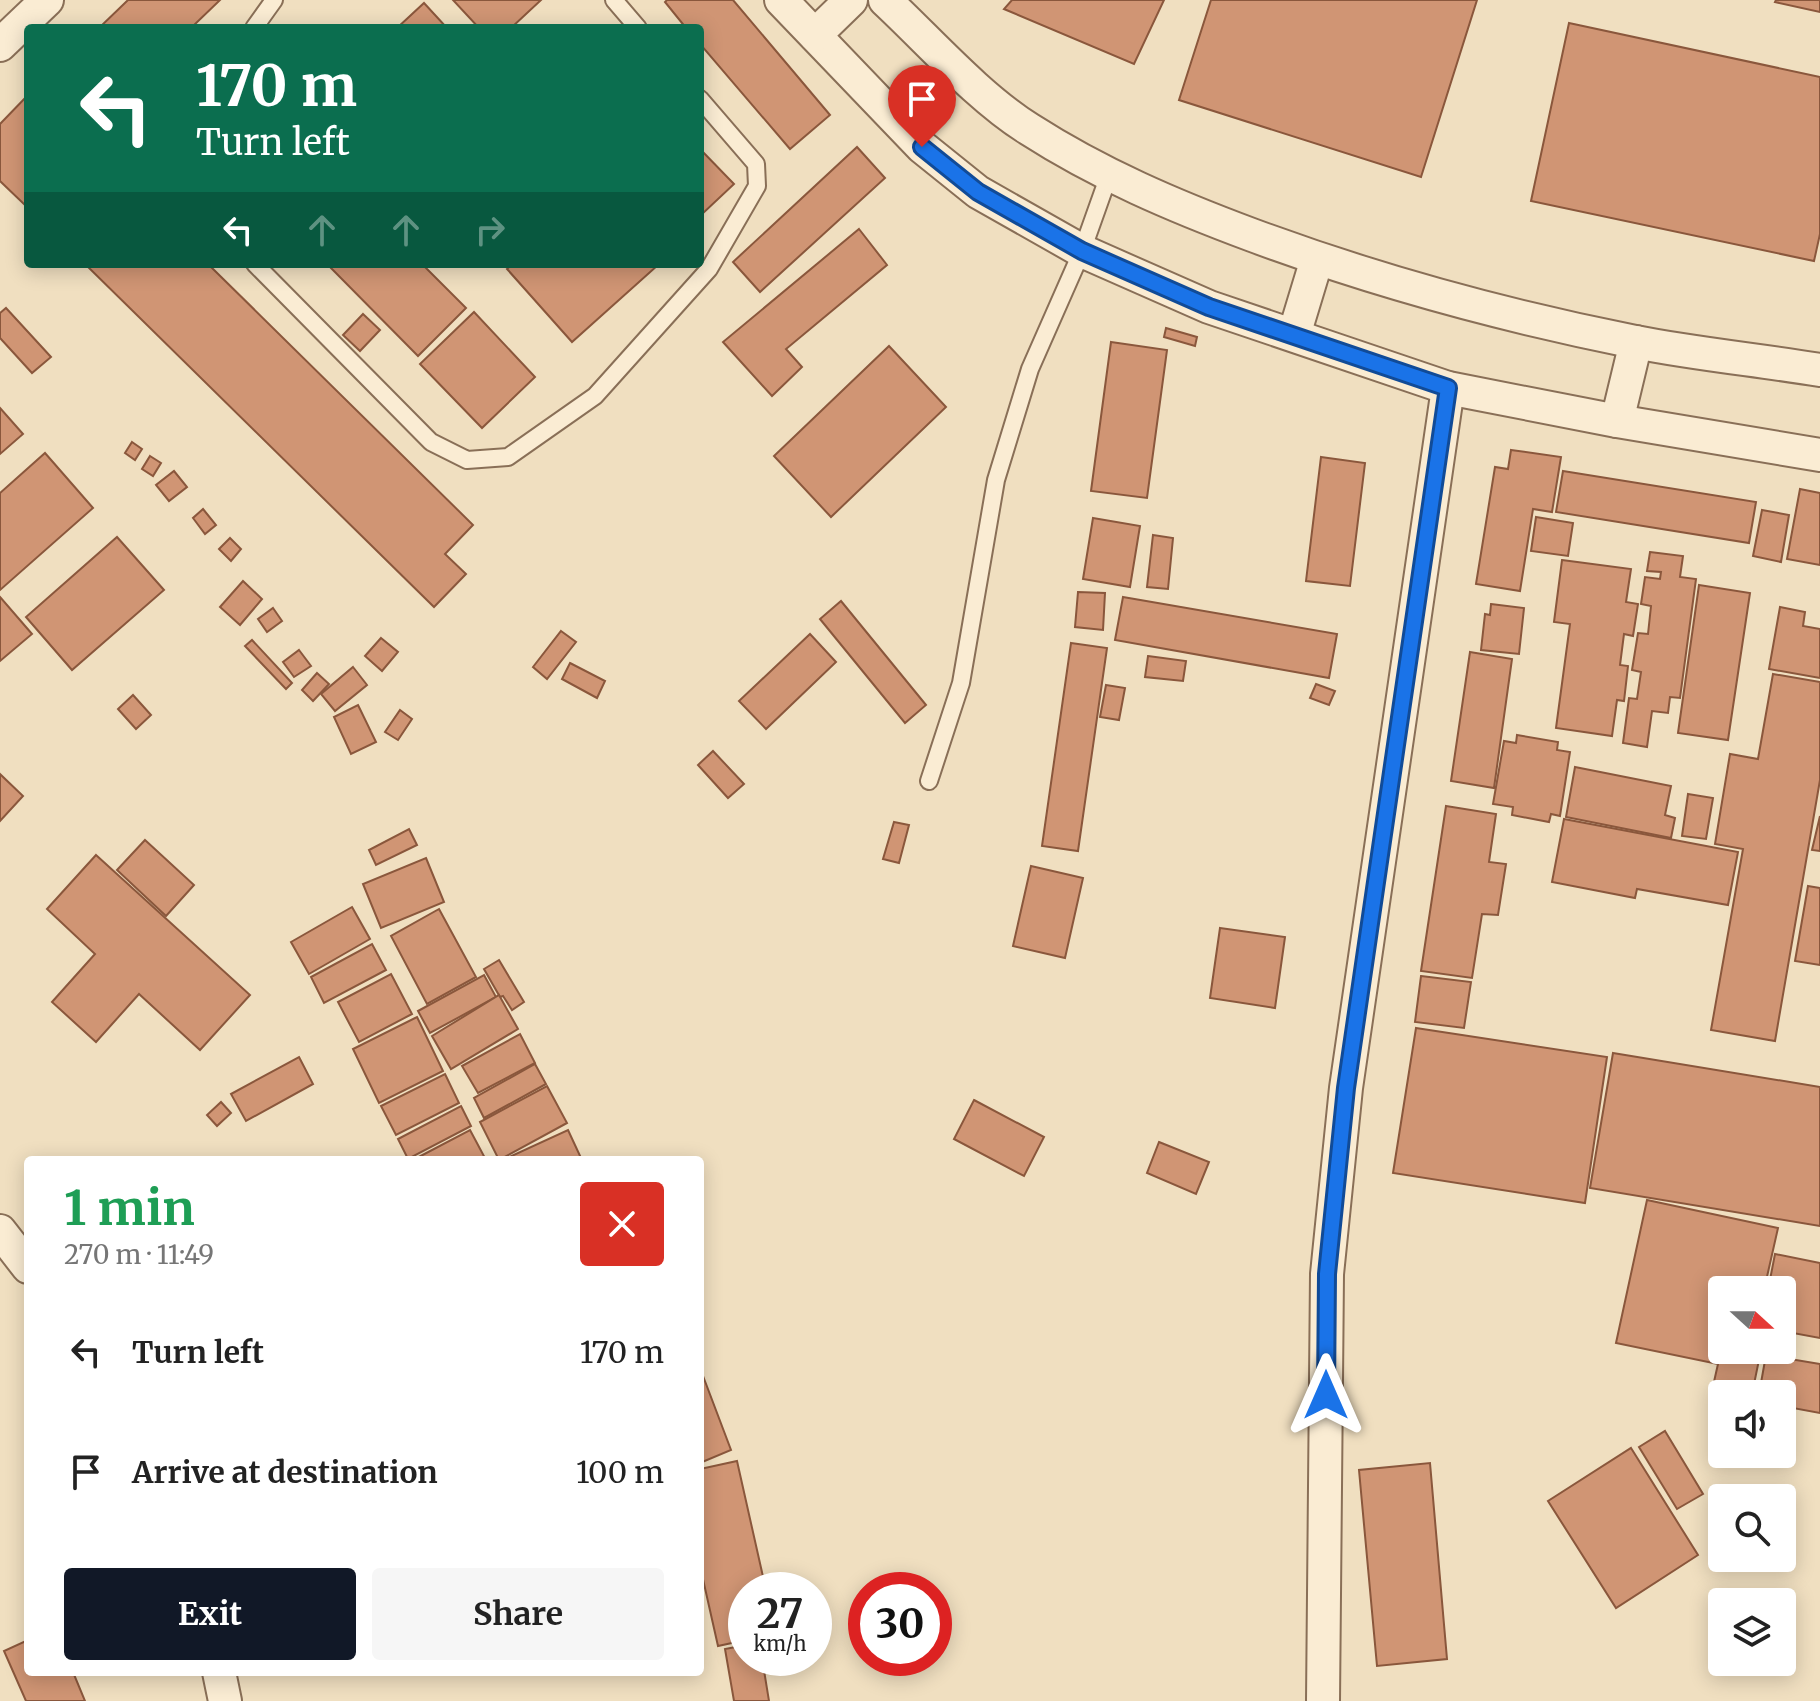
<!DOCTYPE html>
<html lang="en">
<head>
<meta charset="utf-8">
<style>
  :root { --surface:#fff; --page:#f6f6f6; --text:#222; --muted:#767676; --accent:#111827 }
  body { margin:0; font-family:Merriweather,serif; background:var(--page); color:var(--text); height:100vh; display:flex; flex-direction:column; font-size:30px; white-space:nowrap }
  * { box-sizing:border-box; margin:0 }
  p { font-size:26px; color:var(--muted) }
  .icon { flex:none; width:44px; height:44px; fill:none; stroke:currentColor; stroke-width:2; stroke-linecap:round; stroke-linejoin:round }
  .map { position:relative; flex:1; overflow:hidden }
  .sheet { position:absolute; left:24px; top:1156px; width:680px; height:520px; display:flex; flex-direction:column; background:var(--surface); border-radius:8px; box-shadow:0 4px 20px #0003 }
  .sheet>* { flex:none }
  .top-card { position:absolute; left:24px; top:24px; width:680px; height:244px; border-radius:8px; box-shadow:0 4px 20px #0003; background:#0b6e4f; color:#fff; overflow:hidden }
  .needle { width:52px; rotate:111deg }
  .tools { position:absolute; left:1708px; top:1276px; display:grid; gap:16px }
  .tools a { display:grid; place-items:center; width:88px; height:88px; border-radius:8px; background:var(--surface); box-shadow:0 4px 20px #0003; font-size:40px }
  .speed { position:absolute; left:728px; top:1572px; display:flex; gap:16px; font-size:40px; font-weight:700; text-align:center }
  .speed>* { display:grid; place-content:center; width:104px; height:104px; border-radius:50%; background:var(--surface); box-shadow:0 4px 20px #0003; line-height:1 }
  .speed small { font-size:20px; font-weight:400 }
  .speed .limit { border:12px solid #d22; background:#fff; color:#111 }
  .pin { position:absolute; display:grid; place-items:center; width:68px; height:68px; color:#fff; margin:-82px -34px; border-radius:50% 50% 50% 0; rotate:-45deg; box-shadow:0 0 8px #0007 }
  .pin .icon { rotate:45deg }
  .me { position:absolute; width:88px; margin:-44px; rotate:0deg; stroke-linejoin:round; filter:drop-shadow(0 0 6px #0008) }
  .turn { display:flex; align-items:center; gap:28px; height:168px; padding:0 40px; font-size:36px }
  .turn .icon { width:104px; height:104px; stroke-width:2.5 }
  .turn b { display:block; font-size:56px; line-height:68px }
  .lanes { display:flex; align-items:center; height:76px; padding:0 40px; background:#0003; justify-content:center; gap:40px; direction:ltr }
  .lanes .off { opacity:.35 }
  .round { display:grid; place-items:center; flex:none; width:84px; height:84px; border-radius:8px; background:var(--page) }
  .overview { display:flex; align-items:center; justify-content:space-between; height:136px; padding:0 40px }
  h1 { font-size:48px; font-weight:700; line-height:60px; color:#1e9e55 }
  .action { display:flex; gap:16px; margin-top:auto; padding:16px 40px }
  .action a { flex:1; height:92px; border-radius:8px; background:var(--accent); color:#fff; font-size:32px; font-weight:700; line-height:92px; text-align:center }
  .action a+a { background:var(--page); color:var(--text) }
  ul { padding:0; list-style:none }
  li { display:flex; align-items:center; gap:24px; height:120px; padding:0 40px }
  li div { flex:1 }
  li b { display:block; font-size:30px }
  li em { font-style:normal }
  .map>svg:first-child { display:block }
  .building { fill:#d09574; stroke:#8a573c; stroke-width:2 }
  .lines { fill:none; stroke-linecap:round; stroke-linejoin:round }
  .service-casing { stroke:#896f57; stroke-width:20 }
  .minor-casing { stroke:#896f57; stroke-width:36 }
  .service { stroke:#faecd3; stroke-width:16 }
  .minor { stroke:#faecd3; stroke-width:32 }
  .route-casing { stroke:#114b97; stroke-width:20 }
  .route { stroke:#1a73e8; stroke-width:14 }
</style>
</head>
<body>
<div class="map">
<svg width="1820" height="1701" viewBox="0 0 1820 1701">
  <rect width="100%" height="100%" fill="#f0dfc0"/>
  <g class="building">
    <polygon points="128,0 220,0 191,28 99,28"/>
    <polygon points="453,0 541,0 511,28 479,28"/>
    <polygon points="667,0 733,0 830,115 790,149 700,44 700,28 686,28 665,2"/>
    <polygon points="1012,0 1164,0 1134,64 1004,9"/>
    <polygon points="1211,0 1477,0 1421,177 1179,100"/>
    <polygon points="1776,0 1820,0 1820,12 1775,2"/>
    <polygon points="424,3 447,28 397,28"/>
    <polygon points="1569,23 1820,77 1820,234 1814,261 1531,201"/>
    <polygon points="28,95 28,208 0,181 0,124"/>
    <polygon points="857,147 885,178 760,292 733,262"/>
    <polygon points="700,149 734,184 700,216"/>
    <polygon points="859,229 887,265 786,349 802,367 772,396 723,342"/>
    <polygon points="85,264 208,264 473,525 445,554 466,574 434,607"/>
    <polygon points="327,264 422,264 466,308 418,356"/>
    <polygon points="512,264 657,264 658,265 572,342 507,269"/>
    <polygon points="6,308 51,357 32,373 0,338 0,313"/>
    <polygon points="474,312 535,377 482,428 420,364"/>
    <polygon points="363,314 380,330 360,351 343,335"/>
    <polygon points="1166,328 1197,337 1195,346 1164,337"/>
    <polygon points="1111,342 1167,350 1147,498 1091,491"/>
    <polygon points="889,346 946,407 831,517 774,456"/>
    <polygon points="0,408 23,434 0,454"/>
    <polygon points="132,442 142,449 135,460 125,453"/>
    <polygon points="1511,450 1561,457 1552,512 1533,509 1520,591 1476,584 1495,467 1508,469"/>
    <polygon points="45,453 93,508 0,590 0,493"/>
    <polygon points="150,456 161,463 153,476 142,469"/>
    <polygon points="1321,457 1365,463 1350,586 1306,581"/>
    <polygon points="174,471 187,487 169,501 156,485"/>
    <polygon points="1563,471 1756,502 1749,543 1556,512"/>
    <polygon points="1800,489 1820,493 1820,565 1787,559"/>
    <polygon points="203,509 216,525 205,534 193,518"/>
    <polygon points="1762,510 1789,515 1781,562 1753,556"/>
    <polygon points="1536,517 1573,523 1568,556 1531,551"/>
    <polygon points="1093,518 1140,526 1130,587 1083,579"/>
    <polygon points="1153,535 1173,538 1168,589 1147,587"/>
    <polygon points="117,537 164,590 72,670 26,617"/>
    <polygon points="230,538 241,549 231,561 219,549"/>
    <polygon points="1650,552 1683,556 1680,577 1696,579 1680,698 1670,697 1668,713 1652,711 1647,747 1623,743 1629,698 1637,699 1641,672 1632,670 1638,633 1648,634 1651,606 1641,604 1645,577 1660,579 1661,572 1647,571"/>
    <polygon points="1562,560 1631,569 1626,602 1638,604 1633,636 1624,634 1620,665 1628,666 1624,701 1617,700 1612,736 1556,728 1570,624 1554,622"/>
    <polygon points="243,581 262,599 240,625 220,607"/>
    <polygon points="1699,585 1750,593 1728,740 1678,733"/>
    <polygon points="1078,592 1105,593 1103,630 1075,627"/>
    <polygon points="0,597 32,634 0,661"/>
    <polygon points="1123,597 1337,634 1329,678 1115,640"/>
    <polygon points="841,601 926,705 905,723 820,619"/>
    <polygon points="1491,604 1524,608 1519,654 1481,650 1485,614 1490,615"/>
    <polygon points="1780,607 1805,612 1803,626 1820,629 1820,678 1769,669"/>
    <polygon points="273,608 282,621 267,632 258,619"/>
    <polygon points="561,631 576,642 547,679 533,667"/>
    <polygon points="810,634 836,662 766,729 739,701"/>
    <polygon points="381,638 398,652 382,671 365,656"/>
    <polygon points="252,640 292,683 286,689 245,646"/>
    <polygon points="1071,643 1107,648 1078,851 1042,846"/>
    <polygon points="299,650 311,666 294,677 283,662"/>
    <polygon points="1470,652 1512,659 1494,788 1451,781"/>
    <polygon points="1148,656 1186,661 1183,681 1145,677"/>
    <polygon points="570,663 605,681 597,698 562,679"/>
    <polygon points="353,667 367,685 335,711 321,694"/>
    <polygon points="317,673 329,684 313,701 302,690"/>
    <polygon points="1773,674 1820,682 1820,780 1775,1041 1711,1030 1743,849 1715,844 1730,754 1758,759"/>
    <polygon points="1316,684 1335,691 1329,705 1310,698"/>
    <polygon points="1106,685 1125,688 1119,720 1100,717"/>
    <polygon points="133,695 151,715 136,729 118,709"/>
    <polygon points="358,705 376,742 351,754 334,717"/>
    <polygon points="400,710 412,719 398,740 385,732"/>
    <polygon points="1517,735 1558,742 1557,750 1570,752 1560,816 1551,814 1549,822 1512,815 1513,807 1493,804 1504,741 1516,743"/>
    <polygon points="713,751 744,784 728,798 698,765"/>
    <polygon points="1575,767 1671,786 1665,815 1675,818 1671,838 1566,817"/>
    <polygon points="0,774 23,796 0,821"/>
    <polygon points="1688,794 1713,798 1706,839 1682,836"/>
    <polygon points="1446,806 1496,814 1489,862 1506,864 1498,915 1482,914 1472,978 1421,971"/>
    <polygon points="1820,816 1820,851 1812,850"/>
    <polygon points="1564,819 1738,852 1728,905 1637,889 1635,898 1552,882"/>
    <polygon points="894,822 909,825 899,863 883,859"/>
    <polygon points="409,829 417,845 376,865 369,850"/>
    <polygon points="145,840 194,885 166,916 117,870"/>
    <polygon points="96,855 250,995 200,1050 139,994 96,1042 52,1002 95,954 47,909"/>
    <polygon points="426,858 444,902 381,928 363,884"/>
    <polygon points="1031,866 1083,878 1065,958 1013,946"/>
    <polygon points="1808,886 1820,888 1820,965 1795,961"/>
    <polygon points="352,907 370,939 309,974 291,942"/>
    <polygon points="439,909 476,977 427,1004 391,936"/>
    <polygon points="1220,928 1285,937 1275,1008 1210,998"/>
    <polygon points="372,944 386,970 324,1003 311,977"/>
    <polygon points="499,960 524,1002 512,1010 503,996 500,997 484,969"/>
    <polygon points="391,974 412,1014 359,1042 338,1002"/>
    <polygon points="484,975 496,997 430,1033 418,1011"/>
    <polygon points="1421,976 1471,982 1464,1028 1415,1022"/>
    <polygon points="499,995 518,1029 451,1069 432,1036"/>
    <polygon points="417,1017 443,1071 379,1103 353,1049"/>
    <polygon points="1416,1028 1607,1057 1585,1203 1393,1173"/>
    <polygon points="520,1034 535,1063 478,1093 462,1066"/>
    <polygon points="1613,1053 1820,1087 1820,1226 1590,1188"/>
    <polygon points="299,1057 313,1084 246,1121 231,1094"/>
    <polygon points="535,1064 546,1084 484,1118 474,1098"/>
    <polygon points="445,1074 459,1103 396,1135 381,1106"/>
    <polygon points="547,1086 567,1123 499,1160 480,1122"/>
    <polygon points="974,1100 1044,1137 1024,1176 954,1139"/>
    <polygon points="221,1102 231,1113 217,1126 207,1115"/>
    <polygon points="461,1106 471,1126 408,1159 398,1139"/>
    <polygon points="470,1130 486,1160 413,1160"/>
    <polygon points="568,1130 581,1158 576,1160 503,1160"/>
    <polygon points="1159,1142 1209,1162 1196,1194 1147,1173"/>
    <polygon points="1647,1200 1778,1228 1764,1290 1722,1290 1722,1350 1761,1350 1752,1394 1722,1394 1722,1397 1711,1395 1718,1364 1616,1343"/>
    <polygon points="1775,1254 1820,1263 1820,1338 1782,1331 1782,1290 1768,1290"/>
    <polygon points="1766,1355 1820,1364 1820,1413 1782,1406 1782,1394 1759,1394"/>
    <polygon points="700,1368 731,1450 700,1463"/>
    <polygon points="1665,1431 1703,1494 1677,1509 1639,1447"/>
    <polygon points="1631,1448 1698,1555 1616,1608 1548,1501"/>
    <polygon points="737,1461 766,1590 746,1590 746,1640 718,1646 700,1566 700,1469"/>
    <polygon points="1430,1463 1447,1659 1377,1666 1359,1470"/>
    <polygon points="28,1640 28,1672 73,1672 85,1701 26,1701 4,1651"/>
    <polygon points="746,1645 746,1658 762,1658 769,1701 734,1701 725,1649"/>
  </g>
  <g class="lines">
    <g class="service-casing">
      <g id="service">
        <polyline points="614,0 638,28"/>
        <polyline points="254,28 274,0"/>
        <polyline points="255,264 431,442 467,460 508,457 595,396 709,269 757,186 756,164 700,99"/>
        <polyline points="929,781 961,683 996,480 1030,369 1082,251 1109,175"/>
      </g>
    </g>
    <g class="minor-casing">
      <g id="minor">
        <polyline points="781,0 922,147 978,192 1082,251 1209,307 1448,388 1617,421 1820,455"/>
        <path d="M885,0C929,41 978,97 1029,129C1099,174 1174,206 1252,235C1376,281 1505,316 1635,342C1696,354 1759,360 1820,370"/>
        <polyline points="815,35 851,0"/>
        <polyline points="0,45 47,0"/>
        <polyline points="1294,335 1317,259"/>
        <polyline points="1617,421 1636,342"/>
        <polyline points="0,1231 28,1267"/>
        <polyline points="219,1672 225,1701"/>
        <polyline points="1323,1701 1327,1274 1346,1088 1448,388"/>
      </g>
    </g>
    <use href="#service" class="service"/>
    <use href="#minor" class="minor"/>
  </g>
  <g class="lines">
    <g class="route-casing">
      <polyline id="route" points="922,147 978,192 1082,251 1209,307 1448,388 1346,1088 1327,1274 1326,1395"/>
    </g>
    <use href="#route" class="route"/>
  </g>
</svg>
<div class="tools">
<a><svg class="needle" viewBox="-14 -14 28 28"><path d="M0-13l5 13h-10z" fill="#e53935"/><path d="M0 13l5-13h-10z" fill="#767676"/></svg></a>
<a><svg class="icon" aria-label="sound" viewBox="0 0 24 24"><path d="M4 9h4l5-4v14l-5-4H4zM17 9q2 3 0 6"/></svg></a>
<a><svg class="icon" aria-label="search" viewBox="0 0 24 24"><circle cx="10" cy="10" r="6"/><path d="M15 15l6 6"/></svg></a>
<a><svg class="icon" aria-label="layers" viewBox="0 0 24 24"><path d="M12 4l9 5-9 5-9-5zM3 14l9 5 9-5"/></svg></a>
</div>
<div class="speed"><div>27<small>km/h</small></div><div class="limit">30</div></div>
<div class="pin" style="left:922px;top:147px;background:#d93025"><svg class="icon" aria-label="arrive" viewBox="0 0 24 24"><path d="M6 21V4h12l-3 4 3 4H6"/></svg></div>
<svg class="me" style="left:1326px;top:1395px" viewBox="-20 -20 40 40"><path d="M0-17L14 15 0 8-14 15z" fill="#1a73e8" stroke="#fff" stroke-width="4"/></svg>
<div class="top-card">
<div class="turn"><svg class="icon" aria-label="left" viewBox="0 0 24 24"><path d="M17 20v-9H6M10 6l-5 5 5 5"/></svg><div><b>170 m</b>Turn left</div></div>
<div class="lanes"><svg class="icon" aria-label="left" viewBox="0 0 24 24"><path d="M17 20v-9H6M10 6l-5 5 5 5"/></svg><svg class="icon off" aria-label="ahead" viewBox="0 0 24 24"><path d="M12 20V5M6 11l6-6 6 6"/></svg><svg class="icon off" aria-label="ahead" viewBox="0 0 24 24"><path d="M12 20V5M6 11l6-6 6 6"/></svg><svg class="icon off" aria-label="right" viewBox="0 0 24 24"><path d="M7 20v-9h11M14 6l5 5-5 5"/></svg></div>
</div>
<section class="sheet">
<div class="overview"><div><h1>1 min</h1><p>270 m · 11:49</p></div><a class="round" style="background:#d93025;color:#fff"><svg class="icon" aria-label="close" viewBox="0 0 24 24"><path d="M6 6l12 12M18 6L6 18"/></svg></a></div>
<ul>
<li><svg class="icon" aria-label="left" viewBox="0 0 24 24"><path d="M17 20v-9H6M10 6l-5 5 5 5"/></svg><div><b>Turn left</b></div><em>170 m</em></li>
<li><svg class="icon" aria-label="arrive" viewBox="0 0 24 24"><path d="M6 21V4h12l-3 4 3 4H6"/></svg><div><b>Arrive at destination</b></div><em>100 m</em></li>
</ul>
<div class="action"><a>Exit</a><a>Share</a></div>
</section>
</div>
</body>
</html>
